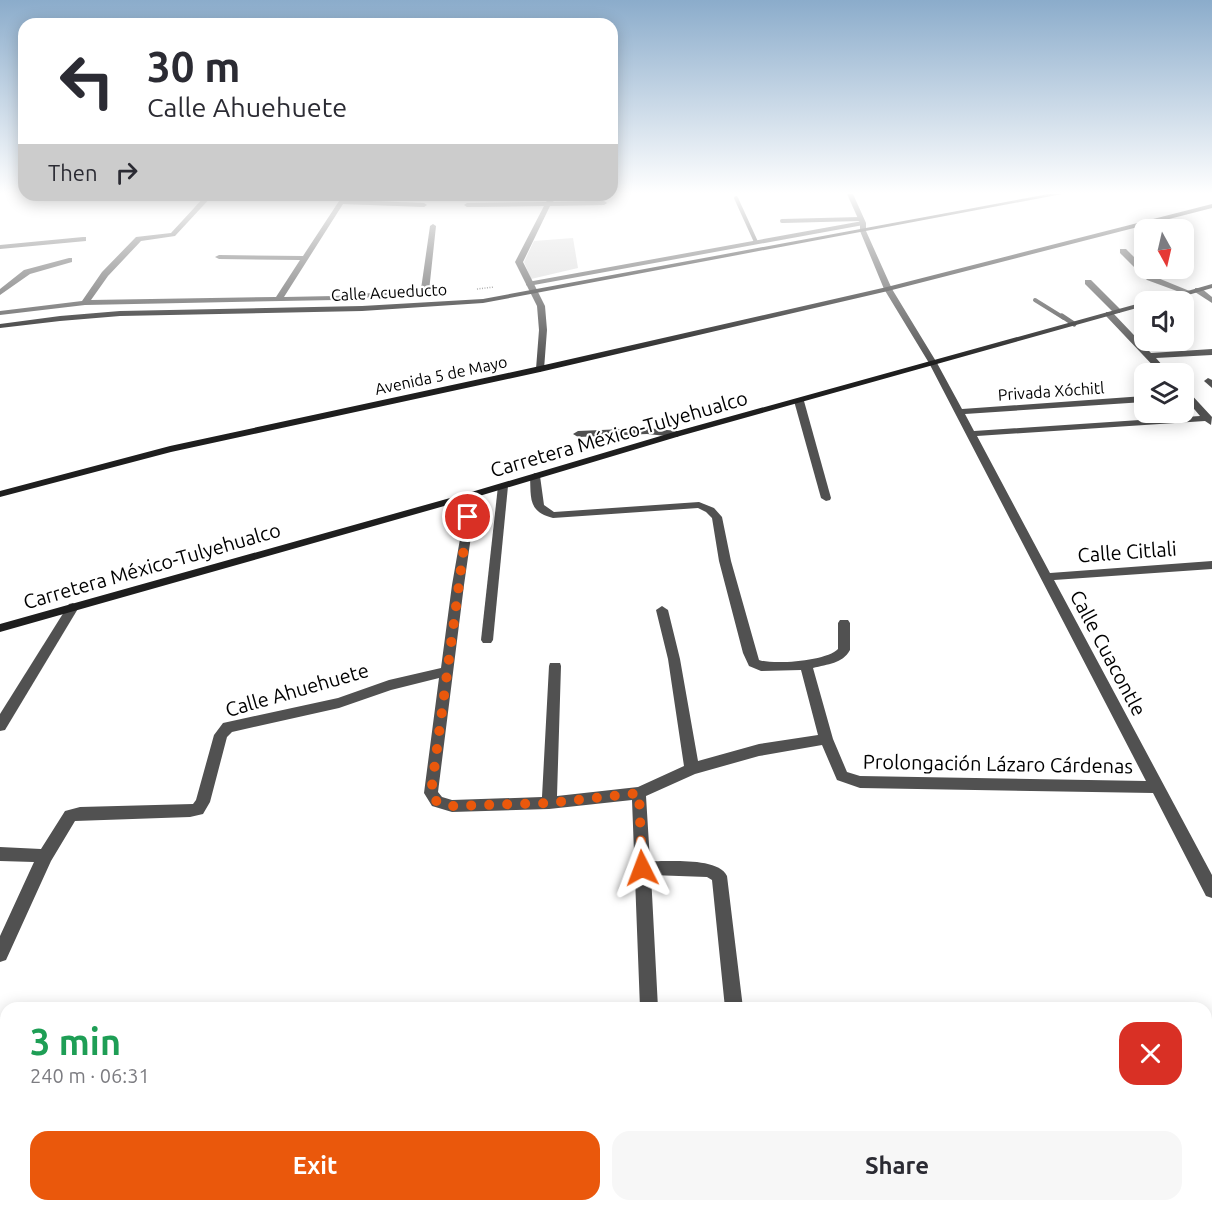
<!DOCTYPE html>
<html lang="en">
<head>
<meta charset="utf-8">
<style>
  :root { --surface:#fff; --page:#f7f7f7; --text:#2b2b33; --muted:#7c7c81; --accent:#ea580c }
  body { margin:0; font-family:Ubuntu,sans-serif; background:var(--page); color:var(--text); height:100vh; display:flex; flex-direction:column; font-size:22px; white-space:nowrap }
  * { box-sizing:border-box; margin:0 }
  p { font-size:20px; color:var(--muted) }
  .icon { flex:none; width:33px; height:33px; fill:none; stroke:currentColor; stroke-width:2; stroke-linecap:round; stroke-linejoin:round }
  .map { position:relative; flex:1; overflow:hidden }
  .drawer { position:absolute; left:0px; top:1002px; width:1212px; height:210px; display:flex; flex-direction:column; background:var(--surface); border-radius:18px 18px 0 0; box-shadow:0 3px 15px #0003 }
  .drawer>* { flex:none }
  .banner { position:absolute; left:18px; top:18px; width:600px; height:183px; border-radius:18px; box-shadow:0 3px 15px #0003; background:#fff; color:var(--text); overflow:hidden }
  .needle { width:39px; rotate:172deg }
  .buttons { position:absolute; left:1134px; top:219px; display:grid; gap:12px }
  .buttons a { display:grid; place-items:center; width:60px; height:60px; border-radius:12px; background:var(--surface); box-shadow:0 3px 15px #0003; font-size:30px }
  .pin { position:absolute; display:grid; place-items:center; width:51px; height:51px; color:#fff; margin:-26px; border:3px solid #fff; border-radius:50%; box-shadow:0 2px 6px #0007 }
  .me { position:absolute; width:66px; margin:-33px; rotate:357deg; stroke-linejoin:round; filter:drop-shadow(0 0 4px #0008) }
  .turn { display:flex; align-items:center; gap:21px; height:126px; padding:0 30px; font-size:27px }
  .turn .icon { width:78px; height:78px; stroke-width:2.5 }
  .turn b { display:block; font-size:42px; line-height:51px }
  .then { display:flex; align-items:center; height:57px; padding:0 30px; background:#0003; gap:12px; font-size:22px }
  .round { display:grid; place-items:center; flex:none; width:63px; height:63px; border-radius:18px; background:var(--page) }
  .overview { display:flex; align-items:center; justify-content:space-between; height:102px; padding:0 30px }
  h1 { font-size:36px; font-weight:700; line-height:45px; color:#1e9e55 }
  .cta { display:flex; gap:12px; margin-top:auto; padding:12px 30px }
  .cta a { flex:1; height:69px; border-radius:18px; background:var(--accent); color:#fff; font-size:24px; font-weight:700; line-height:69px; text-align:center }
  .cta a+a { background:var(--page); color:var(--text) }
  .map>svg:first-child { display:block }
  .green { fill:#d8d8d8 }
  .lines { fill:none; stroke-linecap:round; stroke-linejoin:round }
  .path { stroke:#737373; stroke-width:1.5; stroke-dasharray:1 1.5; stroke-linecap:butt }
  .lane-far1 { stroke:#515151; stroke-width:4 }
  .lane { stroke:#515151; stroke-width:5 }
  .street { fill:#515151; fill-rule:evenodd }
  .secondary { fill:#1e1e1e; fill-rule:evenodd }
  .route { stroke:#ea580c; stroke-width:10; stroke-dasharray:0 18 }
  .labels { text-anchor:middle; stroke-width:4.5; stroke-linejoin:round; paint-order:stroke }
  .far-street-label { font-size:16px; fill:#000; stroke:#fff }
  .street-label { font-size:20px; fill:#000; stroke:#fff }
</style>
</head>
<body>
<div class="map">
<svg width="1212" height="1212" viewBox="0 0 1212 1212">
  <rect width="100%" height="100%" fill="#fff"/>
  <polygon class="green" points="573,238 578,268 531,279 524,262 534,241"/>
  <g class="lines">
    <polyline class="path" points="477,289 494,287"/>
    <g class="lane-far1">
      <polyline points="736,198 756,242"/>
      <polyline points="782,221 860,219"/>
      <polyline points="528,284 863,223"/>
      <polyline points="1035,300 1064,318"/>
    </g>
    <polyline class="lane" points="1062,316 1074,324"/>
    <g class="street">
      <path d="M847,194H853L866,223V231L892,289L937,363L962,409L1144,396V402L965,414L974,431L1200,416L1184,397V389L1187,390L1212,417L1211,425L1205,421L977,436L1050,573L1212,561V569L1054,580L1212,875V898L1206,896L1153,793L860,788L837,780L822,745L759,756L695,774L646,796L650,861C669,862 718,857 727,876L743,1008H725L712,880L707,877L651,875L658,1008H640L632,800L549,809L452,812L432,806L424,793L439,678L391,690L339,708L232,732L227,737L210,802L203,814L190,817L75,821L51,861L6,960L0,962V936L34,862L0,861V847L41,849L65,811L80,807L193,804L196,800L214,735L223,723L338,698L389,680L441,668L452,585L468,493H476L477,495L464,585L438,792L442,797L452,800L542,797L549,666L550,663H560L561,666L557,796L638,787L684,766L668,659L656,610L662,606L668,610L680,659L698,761L759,744L818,735L801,670L761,671L749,666L743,653L719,561L712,518L706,512L698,508L553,518C528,512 531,498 530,476L535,473L540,476L544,505L554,512L699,502L714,508L722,517L731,561L759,660C774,665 827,661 838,649V623L840,620H848L850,623V650C842,664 828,664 813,668L833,739L847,772L860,776L1146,781L929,363L884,289L860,231V223Z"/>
      <polygon points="206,195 213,195 175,236 141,241 108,276 91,300 276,297 300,260 219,259 215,257 219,255 303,256 343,195 349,195 346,200 424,203 427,205 424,207 343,204 284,297 335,296 421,289 430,226 433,224 436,226 429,291 425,293 335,300 85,305 0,315 0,311 82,301 102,272 136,237 171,233"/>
      <polygon points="552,195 558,195 553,202 604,201 607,203 604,205 550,206 523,262 545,306 547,330 544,369 540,372 536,369 539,330 537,306 515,262 544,206 467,207 464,205 467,203 546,202"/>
      <polygon points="83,237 86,237 86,241 0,249 0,245"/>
      <polygon points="1120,249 1126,249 1153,276 1192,292 1185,294 1147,280 1120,253"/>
      <polygon points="69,258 72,258 72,262 30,274 0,295 0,289 24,270"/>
      <polygon points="1085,280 1091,280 1120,309 1120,313 1114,313 1085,284"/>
      <polygon points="1195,288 1201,288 1212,297 1212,303 1195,292"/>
      <polygon points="1106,312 1112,312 1151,353 1212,349 1212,355 1156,358 1170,374 1161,374 1106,316"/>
      <polygon points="1208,378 1212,380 1212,388 1204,381"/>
      <polygon points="799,398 804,401 831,498 830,500 826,501 821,498 794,401"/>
      <polygon points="647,428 677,431 682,434 677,437 647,434 578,437 573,434 578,431"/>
      <polygon points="503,483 508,486 493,640 491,643 483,643 481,640 498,486"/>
      <polygon points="73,603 79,607 5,730 0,731 0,714 69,604"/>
      <polygon points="6,1144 6,1164 0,1165 0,1145"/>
      <polygon points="44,1206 64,1206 62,1212 42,1212"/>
      <polygon points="289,1206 309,1206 308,1212 288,1212"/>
      <polygon points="648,1206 668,1206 669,1212 649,1212"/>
      <polygon points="794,1206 814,1206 815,1212 795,1212"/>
    </g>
    <g class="secondary">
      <polygon points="1049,194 1062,194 483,303 362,311 120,316 60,321 0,328 0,324 60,316 120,311 362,306 483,299"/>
      <polygon points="1212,204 1212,208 888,291 540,372 171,452 0,497 0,491 170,446 540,366 887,287"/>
      <polygon points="1212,284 1212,288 1164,302 1149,302"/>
      <polygon points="1144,302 1144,306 680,436 476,497 0,632 0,624 468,493 674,432"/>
    </g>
  </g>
  <linearGradient id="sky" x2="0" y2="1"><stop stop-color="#8baccb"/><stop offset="0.53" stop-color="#fff"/><stop offset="1" stop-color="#fff" stop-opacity="0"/></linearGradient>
  <rect width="1212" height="364" fill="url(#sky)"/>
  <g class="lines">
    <polyline class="route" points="468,517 431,793 437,802 452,806 549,803 639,793 642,868"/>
  </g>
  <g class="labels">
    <g class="far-street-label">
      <text transform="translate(389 292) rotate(-3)" y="6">Calle Acueducto</text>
      <text transform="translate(441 375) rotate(-12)" y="6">Avenida 5 de Mayo</text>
      <text transform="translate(1051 391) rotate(-4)" y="6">Privada Xóchitl</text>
    </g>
    <g class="street-label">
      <text transform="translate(619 434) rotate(-16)" y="7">Carretera México-Tulyehualco</text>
      <text transform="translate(1127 552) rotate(-4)" y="7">Calle Citlali</text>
      <text transform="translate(152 566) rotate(-16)" y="7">Carretera México-Tulyehualco</text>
      <text transform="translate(1108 653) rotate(62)" y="7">Calle Cuacontle</text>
      <text transform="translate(297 690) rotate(-16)" y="7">Calle Ahuehuete</text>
      <text transform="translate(998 764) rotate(1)" y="7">Prolongación Lázaro Cárdenas</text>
    </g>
  </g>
</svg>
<div class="buttons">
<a><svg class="needle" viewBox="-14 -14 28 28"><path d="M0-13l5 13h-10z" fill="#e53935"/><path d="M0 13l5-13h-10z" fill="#7c7c81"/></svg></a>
<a><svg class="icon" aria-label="sound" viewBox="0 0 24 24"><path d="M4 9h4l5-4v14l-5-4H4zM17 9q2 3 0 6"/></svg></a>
<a><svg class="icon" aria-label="layers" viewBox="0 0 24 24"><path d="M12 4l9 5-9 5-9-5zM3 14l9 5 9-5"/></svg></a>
</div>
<div class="pin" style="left:468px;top:517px;background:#d93025"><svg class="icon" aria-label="arrive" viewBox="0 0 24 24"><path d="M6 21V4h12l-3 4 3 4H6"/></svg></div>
<svg class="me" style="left:642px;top:868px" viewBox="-20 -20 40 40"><path d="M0-17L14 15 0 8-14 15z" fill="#ea580c" stroke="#fff" stroke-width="4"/></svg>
<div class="banner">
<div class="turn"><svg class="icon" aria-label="left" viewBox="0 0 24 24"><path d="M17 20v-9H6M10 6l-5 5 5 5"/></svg><div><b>30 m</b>Calle Ahuehuete</div></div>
<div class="then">Then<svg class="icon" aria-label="right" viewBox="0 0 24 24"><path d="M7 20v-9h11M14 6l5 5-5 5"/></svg></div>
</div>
<section class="drawer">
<div class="overview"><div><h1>3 min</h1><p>240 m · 06:31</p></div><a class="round" style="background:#d93025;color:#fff"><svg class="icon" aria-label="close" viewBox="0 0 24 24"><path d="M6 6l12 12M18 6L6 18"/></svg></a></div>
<div class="cta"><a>Exit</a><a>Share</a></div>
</section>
</div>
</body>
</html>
